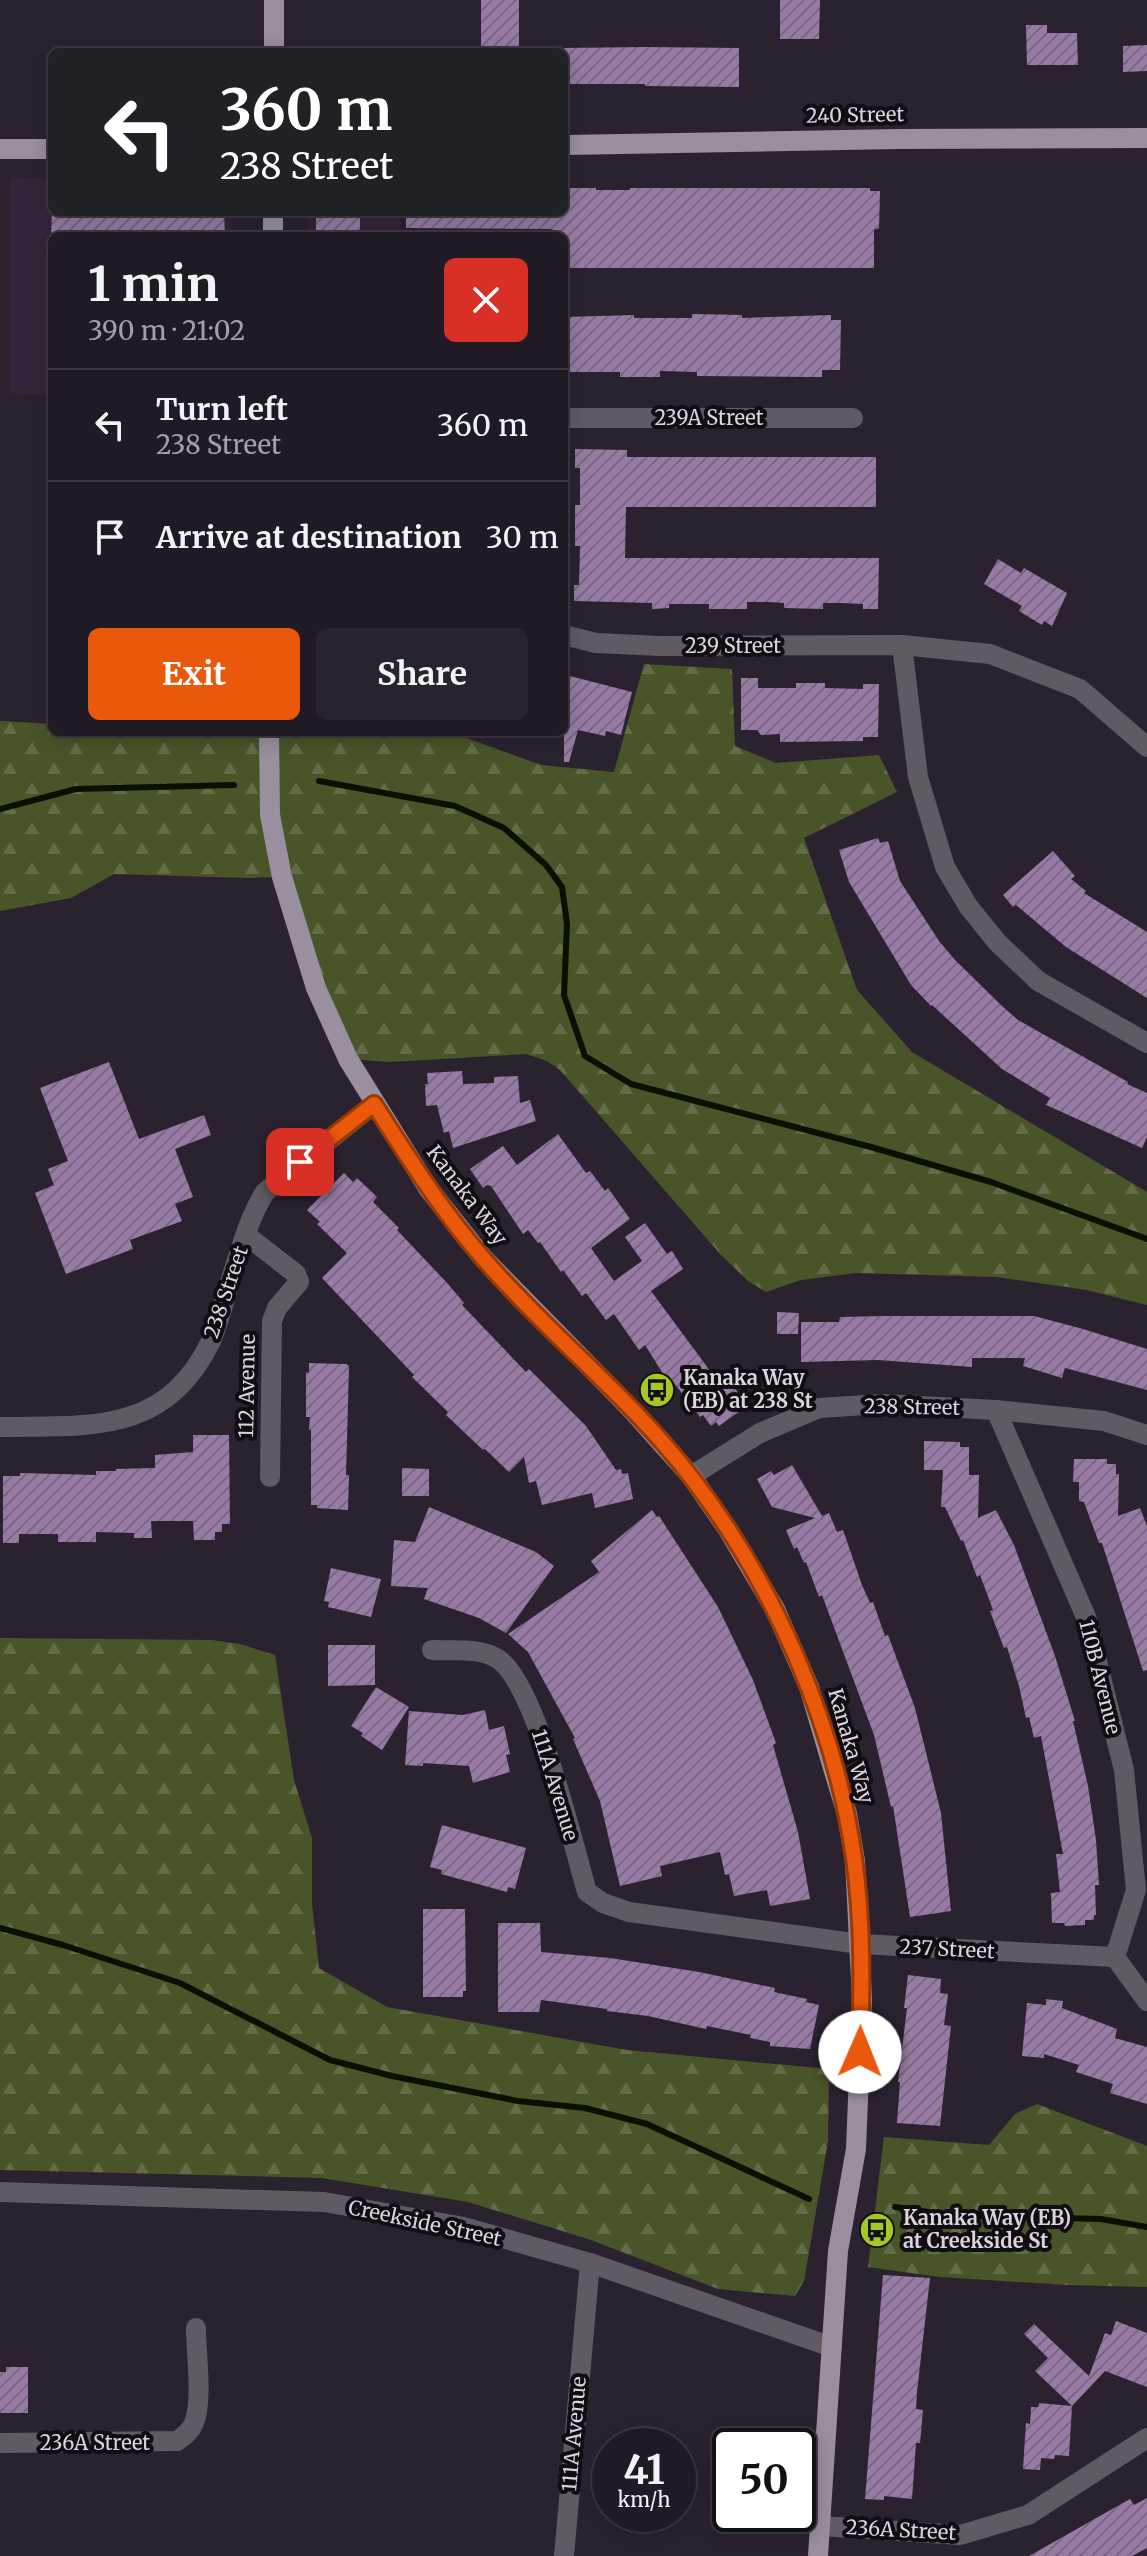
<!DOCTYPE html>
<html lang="en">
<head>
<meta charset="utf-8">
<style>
  :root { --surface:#201a24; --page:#28232c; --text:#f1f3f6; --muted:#a2a1a6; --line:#3d3841; --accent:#ea580c }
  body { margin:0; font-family:Merriweather,serif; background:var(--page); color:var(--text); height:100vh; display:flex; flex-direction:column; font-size:30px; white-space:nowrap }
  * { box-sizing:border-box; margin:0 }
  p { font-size:26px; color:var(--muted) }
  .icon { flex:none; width:44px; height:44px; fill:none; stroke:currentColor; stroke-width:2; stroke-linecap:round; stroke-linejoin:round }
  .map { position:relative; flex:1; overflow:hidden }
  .sheet { position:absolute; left:48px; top:232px; width:520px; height:504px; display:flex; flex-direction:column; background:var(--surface); border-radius:12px; box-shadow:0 4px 20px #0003,0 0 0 2px var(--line) }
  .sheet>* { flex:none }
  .banner { position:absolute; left:48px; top:48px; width:520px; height:168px; border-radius:12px; box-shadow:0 4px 20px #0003,0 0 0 2px var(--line); background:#202124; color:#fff; overflow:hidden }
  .speed { position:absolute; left:592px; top:2428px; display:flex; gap:16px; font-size:40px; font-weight:700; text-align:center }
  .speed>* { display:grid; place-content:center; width:104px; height:104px; border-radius:50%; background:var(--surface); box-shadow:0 4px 20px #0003,0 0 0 2px var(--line); line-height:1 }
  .speed small { font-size:20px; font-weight:400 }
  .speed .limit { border:4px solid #111; border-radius:12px; background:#fff; color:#111 }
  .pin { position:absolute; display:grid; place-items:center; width:68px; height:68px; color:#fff; margin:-34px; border-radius:16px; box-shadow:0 4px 12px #0006 }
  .me { position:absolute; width:88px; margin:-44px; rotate:1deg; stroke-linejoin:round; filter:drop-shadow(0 0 6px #0008) }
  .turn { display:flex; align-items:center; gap:28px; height:168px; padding:0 40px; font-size:36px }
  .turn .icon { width:104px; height:104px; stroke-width:2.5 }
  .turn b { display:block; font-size:56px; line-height:68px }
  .round { display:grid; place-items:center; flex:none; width:84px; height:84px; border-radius:12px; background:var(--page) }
  .head { display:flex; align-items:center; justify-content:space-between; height:136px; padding:0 40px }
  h1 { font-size:48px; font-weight:700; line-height:60px }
  .cta { display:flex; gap:16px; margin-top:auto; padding:16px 40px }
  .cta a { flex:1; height:92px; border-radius:12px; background:var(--accent); color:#fff; font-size:32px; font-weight:700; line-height:92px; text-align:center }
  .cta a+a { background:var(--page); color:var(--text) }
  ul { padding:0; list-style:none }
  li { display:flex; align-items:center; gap:24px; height:112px; padding:0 40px; border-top:2px solid var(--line) }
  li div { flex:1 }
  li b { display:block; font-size:30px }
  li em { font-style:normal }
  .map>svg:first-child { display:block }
  .built { fill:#332539 }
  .forest { fill:url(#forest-firs) }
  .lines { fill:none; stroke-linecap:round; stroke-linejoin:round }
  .stream { stroke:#0a0f00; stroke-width:6 }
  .building { fill:url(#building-hatch) }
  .minor { stroke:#605b62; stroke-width:20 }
  .major { stroke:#998f9e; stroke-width:20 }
  .route-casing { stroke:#983908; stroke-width:20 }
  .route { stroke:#ea580c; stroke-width:14 }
  .labels { text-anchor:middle; stroke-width:8; stroke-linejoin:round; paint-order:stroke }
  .street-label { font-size:20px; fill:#dad4dd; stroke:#110d13 }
  .poi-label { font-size:20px; font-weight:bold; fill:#dad4dd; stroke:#110d13; text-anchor:start }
</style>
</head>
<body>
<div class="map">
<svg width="1147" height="2556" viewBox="0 0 1147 2556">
  <defs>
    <pattern id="forest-firs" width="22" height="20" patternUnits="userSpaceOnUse" patternTransform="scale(2)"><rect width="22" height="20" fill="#495428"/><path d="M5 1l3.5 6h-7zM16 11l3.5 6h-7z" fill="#636c47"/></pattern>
    <pattern id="building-hatch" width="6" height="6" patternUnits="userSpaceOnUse" patternTransform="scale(2)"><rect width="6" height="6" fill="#977ba4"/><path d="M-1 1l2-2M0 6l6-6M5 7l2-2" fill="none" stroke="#796682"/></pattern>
  </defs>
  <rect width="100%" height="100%" fill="#2b2230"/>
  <g class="built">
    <polygon points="52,178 52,212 233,212 233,236 52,236 52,394 10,394 10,179"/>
    <rect x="308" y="212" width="93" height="24"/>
  </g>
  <g class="forest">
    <polygon points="644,664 732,669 735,746 776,763 879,755 897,792 804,838 857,990 912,1052 1147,1192 1147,1305 1087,1290 996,1277 856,1273 801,1280 766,1292 748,1281 721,1255 560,1070 547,1061 526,1054 390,1062 348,1059 282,877 248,878 114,874 71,898 0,911 0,721 52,724 52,732 450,732 541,765 614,772"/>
    <polygon points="0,1638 212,1640 240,1644 275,1655 294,1780 312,1838 312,1904 319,1968 387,2007 627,2050 829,2069 828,2141 804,2281 795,2296 718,2289 591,2240 468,2202 322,2178 0,2170"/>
    <polygon points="1037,2104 1147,2146 1147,2287 1068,2285 940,2277 868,2267 884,2137 989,2145 1015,2114"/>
  </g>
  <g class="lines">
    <g class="stream">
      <polyline points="319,781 455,806 504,828 546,865 562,887 567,924 564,995 585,1056 631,1084 871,1147 991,1182 1147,1239"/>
      <polyline points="0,809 76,789 234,785"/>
      <polyline points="0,1928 63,1945 180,1983 330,2060 392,2076 518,2101 585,2108 647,2124 809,2199"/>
      <polyline points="895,2207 948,2215 1101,2219 1147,2227"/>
    </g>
  </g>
  <g class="building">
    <rect x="481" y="0" width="38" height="52"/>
    <polygon points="780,0 820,0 819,39 780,39"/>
    <polygon points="1026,25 1047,25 1047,33 1077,33 1078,65 1027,65"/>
    <polygon points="1147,45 1147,71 1123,72 1123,46"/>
    <polygon points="646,47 739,48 739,87 645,86 645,84 564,84 564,48"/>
    <polygon points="564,188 596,188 596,190 630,190 630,188 870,188 870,191 880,191 879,228 874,230 874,268 564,268 564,233 550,229 406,228 406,212 564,212"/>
    <polygon points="52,212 224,212 225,236 51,236"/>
    <rect x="316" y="212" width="44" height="24"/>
    <polygon points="692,314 742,315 742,318 831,315 831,320 841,320 840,370 822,370 822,377 806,377 697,376 697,372 660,371 660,377 620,377 620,372 564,372 564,317 634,315 634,318 692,318"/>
    <polygon points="575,449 627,450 627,457 876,457 876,507 626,507 625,558 879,558 878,609 863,609 863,604 841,603 823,603 823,609 784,608 784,603 768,602 747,602 747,609 709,609 709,604 669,604 669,608 652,609 652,603 574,601 574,585 579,585 580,546 575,546 575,505 580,505 580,468 575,468"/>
    <polygon points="998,559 1021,573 1024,568 1067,593 1052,626 1044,621 1042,625 1019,611 1022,606 984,584"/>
    <polygon points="570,676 632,692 621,735 606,731 605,736 578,730 569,762 564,762 564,678 570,679"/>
    <polygon points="741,678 758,678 758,688 796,688 796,683 825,683 825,688 863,689 863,684 879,684 878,737 863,737 863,741 780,742 780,734 761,735 757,730 741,730"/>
    <polygon points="878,838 880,843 888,841 900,881 939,941 955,960 1002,1006 1018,1020 1128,1082 1127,1084 1147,1093 1147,1137 1142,1148 1046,1105 1050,1098 1002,1069 932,1005 931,1006 911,985 849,882 839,850"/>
    <polygon points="1053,851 1075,876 1071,879 1086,891 1084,893 1147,932 1147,998 1066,947 1016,905 1013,907 1003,895"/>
    <polygon points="109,1062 139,1139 204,1115 211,1135 175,1149 193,1197 175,1204 182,1221 130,1240 133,1249 66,1274 35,1193 54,1185 48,1169 68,1161 40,1088"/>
    <polygon points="462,1071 463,1084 494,1083 494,1077 518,1076 520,1103 530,1100 536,1121 453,1148 449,1131 444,1133 437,1105 426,1106 425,1084 428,1084 427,1073"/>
    <polygon points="558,1134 586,1173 590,1171 605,1191 608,1188 630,1219 591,1248 614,1281 642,1261 625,1237 645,1223 667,1254 672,1251 683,1269 651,1291 722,1387 730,1381 747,1406 719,1426 716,1422 711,1426 703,1415 700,1417 668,1375 665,1377 645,1345 639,1350 614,1314 606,1320 586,1293 582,1296 563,1270 561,1272 540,1242 538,1243 528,1230 523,1234 491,1186 487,1185 483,1188 470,1169 503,1146 517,1165"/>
    <polygon points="344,1173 353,1182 357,1178 377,1197 373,1202 399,1228 397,1230 448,1284 464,1303 462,1305 526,1372 529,1369 586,1426 616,1470 621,1469 622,1474 628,1473 633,1499 595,1508 592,1493 542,1505 536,1481 529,1483 524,1457 509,1472 485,1449 483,1450 446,1415 448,1412 412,1377 414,1375 397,1357 322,1278 347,1253 317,1224 320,1222 307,1210"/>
    <polygon points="777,1312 799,1313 798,1334 777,1334"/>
    <polygon points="885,1316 1034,1316 1083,1329 1147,1349 1147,1390 1065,1368 1062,1378 1023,1366 1025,1358 972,1358 972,1367 878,1360 801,1362 801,1322 839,1322 840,1317"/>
    <polygon points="309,1363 346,1364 349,1366 346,1475 349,1475 348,1510 317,1508 317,1505 311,1505 311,1430 309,1430 310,1417 306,1417 306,1372 309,1373"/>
    <polygon points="193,1435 229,1435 230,1524 222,1524 222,1532 215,1532 215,1540 194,1540 193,1521 151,1521 152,1538 134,1538 134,1533 96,1532 96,1542 58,1542 58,1534 19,1534 19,1543 3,1543 3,1476 20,1476 20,1473 96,1475 96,1471 116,1471 116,1469 155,1468 155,1455 193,1452"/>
    <polygon points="924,1441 960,1442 960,1447 969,1447 969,1475 979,1475 978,1518 996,1510 1014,1545 1055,1656 1075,1721 1073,1721 1088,1786 1096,1840 1099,1885 1095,1885 1096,1915 1094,1915 1094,1920 1085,1920 1085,1925 1065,1926 1064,1923 1052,1923 1051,1893 1060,1892 1056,1854 1063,1854 1041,1736 1034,1738 1029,1717 1026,1718 1019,1686 1007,1647 1004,1648 990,1611 993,1610 980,1575 977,1577 963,1540 961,1541 945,1507 941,1507 943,1470 924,1470"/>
    <polygon points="1074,1459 1107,1459 1107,1464 1116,1464 1116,1474 1119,1474 1118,1516 1140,1508 1147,1526 1147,1670 1143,1671 1102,1543 1099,1543 1084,1502 1079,1501 1079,1482 1073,1482"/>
    <polygon points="792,1465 822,1516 829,1513 837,1532 843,1530 862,1585 870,1603 873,1602 885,1636 888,1635 915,1708 941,1813 951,1911 910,1917 893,1806 891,1807 874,1735 822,1595 819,1597 806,1562 804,1563 797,1547 794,1549 786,1530 815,1518 772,1507 757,1479 771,1471 774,1475"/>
    <polygon points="402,1468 429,1469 429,1496 402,1496"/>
    <polygon points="429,1507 536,1552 554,1566 506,1633 479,1618 424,1599 428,1588 391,1586 394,1540 415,1542"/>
    <polygon points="652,1510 657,1517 659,1516 718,1607 753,1680 776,1743 773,1745 798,1832 810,1899 770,1906 767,1890 734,1896 729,1874 725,1875 720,1852 660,1866 662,1876 620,1886 600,1801 573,1739 575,1738 528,1652 508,1634 599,1572 591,1561"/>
    <polygon points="331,1568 381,1579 371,1617 328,1607 329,1602 324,1601"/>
    <polygon points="328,1645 375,1645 375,1685 328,1686"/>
    <polygon points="376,1687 409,1707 382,1750 361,1736 363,1733 351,1726"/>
    <polygon points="485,1710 489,1730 504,1726 510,1754 506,1755 510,1772 473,1783 469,1766 423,1763 423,1766 405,1765 409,1711 463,1715"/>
    <polygon points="442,1825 526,1848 515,1889 508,1887 507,1892 441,1874 442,1870 430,1867"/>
    <polygon points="423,1909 465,1909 466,1991 463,1991 463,1997 423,1997"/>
    <polygon points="498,1923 540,1923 541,1952 610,1958 699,1972 775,1988 774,1992 807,1999 806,2002 819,2005 810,2049 770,2046 770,2042 750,2038 751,2035 707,2026 706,2029 648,2016 607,2011 607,2009 541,2000 539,2012 498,2012"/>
    <polygon points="908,1975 941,1979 940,1993 948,1994 944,2025 951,2026 940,2126 897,2123 900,2082 898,2082 907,2008 904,2008"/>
    <polygon points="1046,1999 1063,2001 1062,2008 1117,2029 1115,2038 1147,2047 1147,2104 1110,2093 1113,2084 1076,2072 1079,2065 1044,2054 1044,2058 1022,2056 1027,2003 1046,2005"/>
    <polygon points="883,2275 930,2278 917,2392 916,2409 923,2410 920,2443 916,2443 912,2499 884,2496 884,2500 865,2499"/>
    <polygon points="1116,2321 1147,2333 1147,2387 1105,2371 1072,2406 1069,2456 1055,2455 1054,2459 1041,2458 1040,2470 1023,2469 1026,2423 1030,2424 1031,2407 1038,2407 1039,2403 1072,2406 1035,2371 1048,2358 1024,2334 1034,2324 1089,2376 1105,2333 1111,2335"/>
    <polygon points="6,2367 28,2367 28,2413 0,2413 0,2372 6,2372"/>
    <polygon points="1147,2498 1147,2548 1132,2556 1029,2556 1130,2499 1134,2505"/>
  </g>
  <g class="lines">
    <g class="minor">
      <polyline points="564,418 853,418"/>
      <polyline points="564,635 596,643 660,646 902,645 990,654 1080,689 1147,747"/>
      <polyline points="902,645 918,777 945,867 968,906 997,942 1038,981 1147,1043"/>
      <polyline points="246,1235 296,1274 299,1282 277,1308 272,1321 270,1477"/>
      <polyline points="996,1410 1086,1617 1124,1770 1136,1890 1115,1957"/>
      <path d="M0,1427C89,1425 165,1436 211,1341C218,1324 223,1306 228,1288C239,1256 247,1221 265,1192L374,1104"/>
      <polyline points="691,1476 760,1433 819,1408 882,1404 996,1410 1104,1421 1147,1435"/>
      <path d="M432,1650C452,1651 480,1647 498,1659C536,1684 573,1844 587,1892L603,1903L629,1912L860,1944L1115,1957"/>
      <polyline points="1115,1957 1147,2001"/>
      <polyline points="0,2192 324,2202 464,2227 590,2263 832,2347"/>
      <path d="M0,2443L177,2441C184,2436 190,2432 194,2423C203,2400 196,2354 196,2328"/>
      <polyline points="821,2526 960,2535 1028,2515 1147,2438"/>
      <polyline points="564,2556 590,2263"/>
    </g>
    <g class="major">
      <polyline points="274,52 274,0"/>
      <polyline points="564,145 898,139 1147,138"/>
      <polyline points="0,149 52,149"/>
      <polyline points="273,236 273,212"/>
      <polyline points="269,732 270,815 282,877 316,988 348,1059 428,1188 483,1258 633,1411 691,1476 727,1528 775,1609 809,1687 833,1768 847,1814 855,1861 862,1999 856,2149 838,2251 818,2556"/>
    </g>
  </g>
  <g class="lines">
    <g class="route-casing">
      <path id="route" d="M300,1162L374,1104C408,1157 441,1210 482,1257C548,1334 630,1397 691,1477C774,1584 835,1724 854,1858C863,1922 862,1988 860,2052"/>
    </g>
    <use href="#route" class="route"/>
  </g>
  <defs>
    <g id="bus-disc" transform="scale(1.8)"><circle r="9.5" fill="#a6c820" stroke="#110d13"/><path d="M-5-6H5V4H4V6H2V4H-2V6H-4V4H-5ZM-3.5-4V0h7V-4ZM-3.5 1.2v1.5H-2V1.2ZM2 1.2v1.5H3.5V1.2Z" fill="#111"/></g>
  </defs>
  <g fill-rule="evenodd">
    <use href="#bus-disc" x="657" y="1390"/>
    <use href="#bus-disc" x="877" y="2230"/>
  </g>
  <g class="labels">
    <g class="street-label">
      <text transform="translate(855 115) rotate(-1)" y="7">240 Street</text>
      <text x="709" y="425">239A Street</text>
      <text x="733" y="653">239 Street</text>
      <text transform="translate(467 1195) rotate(53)" y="7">Kanaka Way</text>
      <text transform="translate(226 1292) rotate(-71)" y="7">238 Street</text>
      <text transform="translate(247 1386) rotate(-89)" y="7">112 Avenue</text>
      <text transform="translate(912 1407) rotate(1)" y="7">238 Street</text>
      <text transform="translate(1100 1677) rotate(76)" y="7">110B Avenue</text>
      <text transform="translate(851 1746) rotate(74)" y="7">Kanaka Way</text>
      <text transform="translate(555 1785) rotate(73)" y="7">111A Avenue</text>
      <text transform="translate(947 1949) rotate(3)" y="7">237 Street</text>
      <text transform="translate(425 2223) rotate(12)" y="7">Creekside Street</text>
      <text transform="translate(574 2434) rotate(-85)" y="7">111A Avenue</text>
      <text x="95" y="2450">236A Street</text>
      <text transform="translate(901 2530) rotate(3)" y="7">236A Street</text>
    </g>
    <g class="poi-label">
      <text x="683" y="1385">Kanaka Way<tspan x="683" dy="23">(EB) at 238 St</tspan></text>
      <text x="903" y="2225">Kanaka Way (EB)<tspan x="903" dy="23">at Creekside St</tspan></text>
    </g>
  </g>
</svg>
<div class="speed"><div>41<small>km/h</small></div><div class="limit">50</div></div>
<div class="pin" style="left:300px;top:1162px;background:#d93025"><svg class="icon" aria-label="arrive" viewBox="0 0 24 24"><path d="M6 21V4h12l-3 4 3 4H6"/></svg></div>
<svg class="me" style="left:860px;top:2052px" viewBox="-20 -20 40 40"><circle r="19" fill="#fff"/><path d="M0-13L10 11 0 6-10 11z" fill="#ea580c"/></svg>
<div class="banner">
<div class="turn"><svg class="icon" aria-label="left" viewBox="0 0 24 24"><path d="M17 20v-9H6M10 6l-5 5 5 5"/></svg><div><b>360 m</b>238 Street</div></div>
</div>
<section class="sheet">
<div class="head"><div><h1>1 min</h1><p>390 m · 21:02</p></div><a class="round" style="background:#d93025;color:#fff"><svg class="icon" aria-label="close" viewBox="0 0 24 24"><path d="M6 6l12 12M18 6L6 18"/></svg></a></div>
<ul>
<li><svg class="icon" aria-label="left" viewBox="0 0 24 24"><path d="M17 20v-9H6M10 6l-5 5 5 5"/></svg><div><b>Turn left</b><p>238 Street</p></div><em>360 m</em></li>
<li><svg class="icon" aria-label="arrive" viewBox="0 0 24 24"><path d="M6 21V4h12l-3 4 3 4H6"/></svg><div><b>Arrive at destination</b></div><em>30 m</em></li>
</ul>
<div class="cta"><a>Exit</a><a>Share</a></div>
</section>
</div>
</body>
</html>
